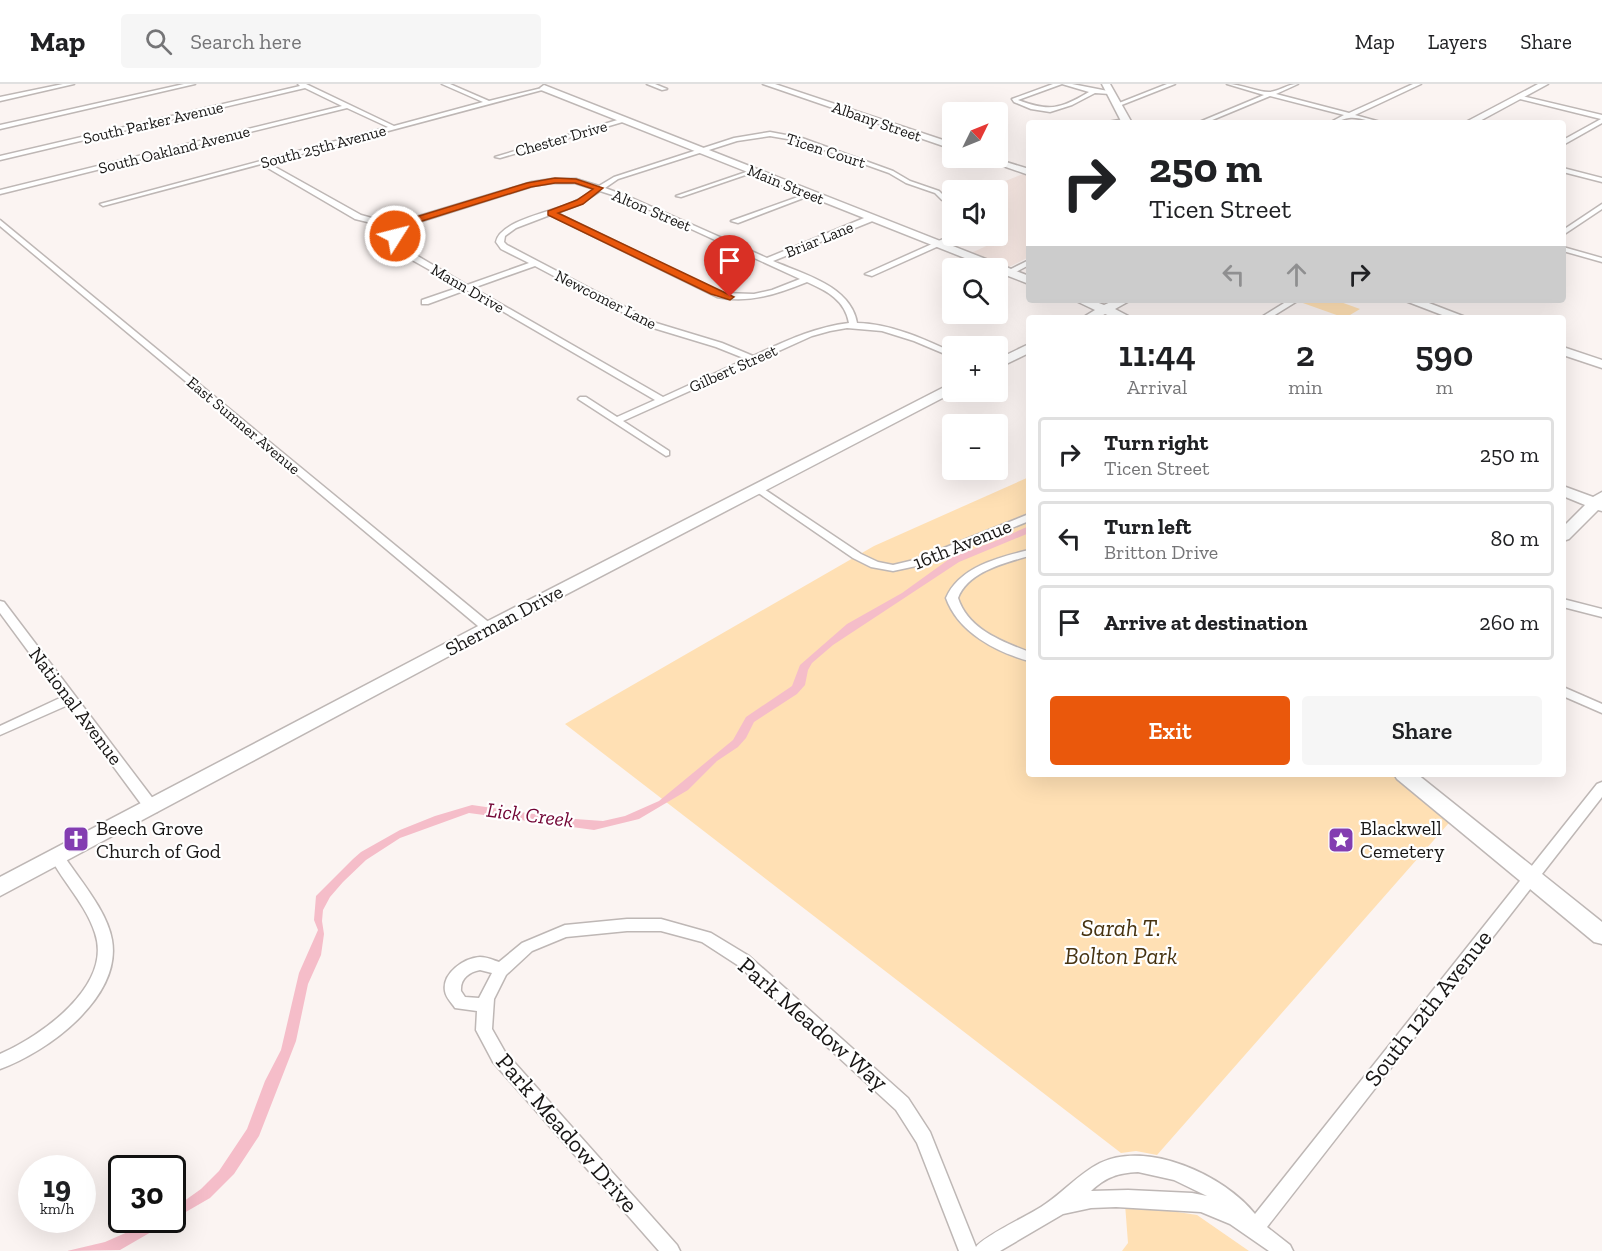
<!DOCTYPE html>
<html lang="en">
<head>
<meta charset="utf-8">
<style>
  :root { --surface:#fff; --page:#f6f6f6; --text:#202124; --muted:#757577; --line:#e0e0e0; --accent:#ea580c }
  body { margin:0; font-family:"Zilla Slab",serif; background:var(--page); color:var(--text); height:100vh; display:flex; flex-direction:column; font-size:22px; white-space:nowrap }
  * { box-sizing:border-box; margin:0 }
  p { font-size:20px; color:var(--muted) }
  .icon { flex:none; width:33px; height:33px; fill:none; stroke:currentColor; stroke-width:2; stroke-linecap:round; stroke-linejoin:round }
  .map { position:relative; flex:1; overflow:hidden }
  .drawer { position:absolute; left:1026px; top:231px; width:540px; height:462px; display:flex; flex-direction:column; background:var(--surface); border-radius:6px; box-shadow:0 6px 24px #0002 }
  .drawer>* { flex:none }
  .guide { position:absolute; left:1026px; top:36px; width:540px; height:183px; border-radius:6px; box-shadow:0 6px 24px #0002; background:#fff; color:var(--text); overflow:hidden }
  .needle { width:39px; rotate:47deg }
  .controls { position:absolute; left:942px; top:18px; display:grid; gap:12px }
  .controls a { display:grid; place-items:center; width:66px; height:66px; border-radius:6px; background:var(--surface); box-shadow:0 6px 24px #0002; font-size:30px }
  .speed { position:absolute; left:18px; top:1071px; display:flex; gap:12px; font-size:30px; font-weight:700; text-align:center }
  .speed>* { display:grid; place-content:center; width:78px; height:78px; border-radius:50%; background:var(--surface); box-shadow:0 6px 24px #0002; line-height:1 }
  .speed small { font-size:15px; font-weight:400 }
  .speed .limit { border:3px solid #111; border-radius:9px; background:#fff; color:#111 }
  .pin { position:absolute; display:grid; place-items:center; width:51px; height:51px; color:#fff; margin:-62px -26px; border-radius:50% 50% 50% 0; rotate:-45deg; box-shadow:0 0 6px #0007 }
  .pin .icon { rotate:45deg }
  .me { position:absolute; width:66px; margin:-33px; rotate:54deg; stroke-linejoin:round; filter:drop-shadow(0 0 4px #0008) }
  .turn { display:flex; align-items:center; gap:21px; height:126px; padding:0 24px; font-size:27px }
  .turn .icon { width:78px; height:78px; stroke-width:2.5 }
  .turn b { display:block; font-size:42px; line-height:51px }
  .lanes { display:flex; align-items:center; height:57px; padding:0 24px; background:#0003; justify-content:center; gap:30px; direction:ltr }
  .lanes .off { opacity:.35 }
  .eta { display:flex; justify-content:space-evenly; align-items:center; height:102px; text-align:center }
  .eta b { font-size:36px; font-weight:600; line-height:42px }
  .cta { display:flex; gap:12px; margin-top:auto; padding:12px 24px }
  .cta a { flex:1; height:69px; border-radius:6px; background:var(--accent); color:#fff; font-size:24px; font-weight:600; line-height:69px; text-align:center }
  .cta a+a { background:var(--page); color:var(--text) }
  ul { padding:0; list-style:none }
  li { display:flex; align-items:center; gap:18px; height:75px; margin:0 12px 9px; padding:0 12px; border:3px solid var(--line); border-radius:6px }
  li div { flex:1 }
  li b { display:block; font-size:22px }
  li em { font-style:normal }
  header { display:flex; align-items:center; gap:36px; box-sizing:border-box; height:84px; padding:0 30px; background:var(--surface); border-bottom:2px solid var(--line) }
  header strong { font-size:28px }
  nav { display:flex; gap:33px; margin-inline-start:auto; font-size:21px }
  .search { width:420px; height:54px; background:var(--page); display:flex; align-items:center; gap:15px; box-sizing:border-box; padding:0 21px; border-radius:6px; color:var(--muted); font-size:22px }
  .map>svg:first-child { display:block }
  .built { fill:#f6e7e2 }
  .green { fill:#ffe0b4 }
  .water { fill:#f5bdc9 }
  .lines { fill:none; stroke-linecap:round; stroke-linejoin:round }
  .street-casing { stroke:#beb7b5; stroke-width:3 }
  .secondary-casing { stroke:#beb7b5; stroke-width:3 }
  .street { fill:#fff; fill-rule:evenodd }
  .secondary { fill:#fff; fill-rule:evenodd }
  .route { fill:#ea580c; stroke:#983908; stroke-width:1.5 }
  .labels { text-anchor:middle; stroke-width:4.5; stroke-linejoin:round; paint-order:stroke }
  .far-street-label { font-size:16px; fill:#191716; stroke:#fff }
  .street-label { font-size:20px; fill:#191716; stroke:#fff }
  .poi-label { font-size:20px; fill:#191716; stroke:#fff; text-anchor:start }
  .water-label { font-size:21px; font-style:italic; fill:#710233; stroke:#fff }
  .near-park-label { font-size:24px; font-style:italic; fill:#473311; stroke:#fff }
  .near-street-label { font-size:24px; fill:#191716; stroke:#fff }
</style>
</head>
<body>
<header>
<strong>Map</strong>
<div class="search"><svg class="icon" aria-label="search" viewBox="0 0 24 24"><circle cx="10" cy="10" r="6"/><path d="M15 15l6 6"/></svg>Search here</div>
<nav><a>Map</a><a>Layers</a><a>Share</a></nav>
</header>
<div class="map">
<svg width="1602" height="1167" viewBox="0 0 1602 1167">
  <rect width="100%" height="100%" fill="#fbf4f2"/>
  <polygon class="built" points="1023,90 1029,92 1029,173 1009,183 971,169 1006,153 998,150 998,106 983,106"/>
  <g class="green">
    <polygon points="1303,216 1335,216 1360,225 1345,234 1300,218"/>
    <polygon points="1029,393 1029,690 1404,690 1455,732 1157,1071 1136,1067 1121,1069 565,640 874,462"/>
    <polygon points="1125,1120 1197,1131 1249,1167 1122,1167 1128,1159"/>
  </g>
  <polygon class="water" points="1029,442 1029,449 959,478 833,561 812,579 808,586 805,601 797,610 754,638 746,654 738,663 717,677 688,706 639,735 594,746 469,729 400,754 366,776 343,798 330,813 323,826 322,837 324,850 321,871 308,900 296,957 259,1052 234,1090 210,1114 120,1166 67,1167 105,1158 155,1136 172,1136 173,1125 201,1105 219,1087 247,1045 265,997 281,966 299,889 318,846 314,836 316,812 353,775 361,768 400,746 435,732 472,721 561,734 603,737 625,732 659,717 733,656 746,633 792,602 800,581 847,540 902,509 952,473 993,458"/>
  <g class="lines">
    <g class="street-casing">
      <g id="street">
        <polygon points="63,0 74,0 0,17 0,13"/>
        <polygon points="184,0 195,0 0,45 0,41"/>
        <path d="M298,0H306L394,42L483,18L442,0H450L489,17L546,3V5L268,79L361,131L401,142L416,133L532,98L552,95H576L599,102L614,93L734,54L770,48L802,54L893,87L910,97L939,107L947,115L942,116L935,109L906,99L889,89L799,57L770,52L737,57L618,95L605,104L632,114L767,174L869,132H875V136L773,177C803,190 851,202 857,239C891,240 922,254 952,268V273L914,257L882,247L847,244L830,247L812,252L623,337L669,367V371L666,372L578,315L580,313H586L617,333L655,316L466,206L428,220H422V216L460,203L398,168L391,159L392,149L396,145L355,135L261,80L103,122L100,120L388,43L347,24L0,110V106L342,22L305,4L0,76V72L300,2ZM552,99H575L594,105C588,110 581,115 574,118C555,127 500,136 496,158L501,165L529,179L467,201L404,164L399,159L400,150L409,143L422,137L533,102ZM600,107L628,116L800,195L772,206L754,210L722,209L557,129L580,120ZM550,131L717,213C749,220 777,210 807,198C827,207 845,216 849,239C814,243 784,258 753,272L722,259L656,239L507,161L504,158L505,152L516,144ZM535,182L650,243L716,263L746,275L663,313L473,204Z"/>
        <polygon points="647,0 655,0 667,5 662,6"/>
        <path d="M1053,0H1062L1018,16C1050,28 1060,25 1089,8L1062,0H1072L1113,8L1110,10L1095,9L1072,21L1050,28L1031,25L1014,18L1012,15Z"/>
        <polygon points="1167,0 1175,0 1119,22 1114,21"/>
        <path d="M1227,0C1241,0 1260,9 1270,8C1280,7 1287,0 1298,0L1276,10L1349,29L1413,0H1421L1355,31L1384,39C1374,39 1357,32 1349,34C1341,35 1337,39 1329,39L1344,31L1270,12L1205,39H1197L1264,11Z"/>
        <polygon points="1518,11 1602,31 1602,39 1563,61 1563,56 1601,35 1516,14"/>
        <polygon points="624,34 626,37 500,74 495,73"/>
        <polygon points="1125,35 1127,38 1102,39"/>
        <polygon points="1563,84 1602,94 1602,98 1563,88"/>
        <polygon points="752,86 757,87 681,113 676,112"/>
        <polygon points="809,109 814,110 738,139 731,137"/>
        <polygon points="1602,120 1602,125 1563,151 1563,146"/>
        <polygon points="0,136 492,541 494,544 492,547 484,547 0,142"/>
        <polygon points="952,151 961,152 872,192 865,190"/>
        <polygon points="1563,163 1602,174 1602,178 1563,167"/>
        <polygon points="1029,176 1029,181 1012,190 1005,188"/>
        <polygon points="1289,216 1299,216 1270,234 1260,234"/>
        <polygon points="758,401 861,470 878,478 893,481 914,476 1029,430 1029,437 921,481 893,487 871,483 853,474 754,406 753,404"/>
        <path d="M1029,466V472C1004,479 968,488 958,514C968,545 1001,557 1029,568V577C996,568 958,548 946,514C959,483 999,473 1029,466Z"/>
        <polygon points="1563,515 1602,525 1602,533 1563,523"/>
        <polygon points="0,517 4,518 157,720 159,724 157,728 147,728 68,621 0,651 0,642 62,613 0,529"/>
        <polygon points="1563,603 1602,620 1602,629 1563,612"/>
        <path d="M1602,698V713L1267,1143L1290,1161L1293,1167H1269L1230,1140L1201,1128L1116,1123L1091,1124L1063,1130L1000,1167H959L917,1059L896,1026L739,882L702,858L661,847H627L566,853L532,867L506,891L494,915L492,945L505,968L677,1161L680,1167H659L493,978L476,946L477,927L455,924C452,919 446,914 445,907C442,889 464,874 480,873C487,873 493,876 499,878L522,859L565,841L627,835H661L711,849L749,872L908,1014L930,1048L976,1163C984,1152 1027,1132 1041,1123C1062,1110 1078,1090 1100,1079C1147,1056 1224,1091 1255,1130L1597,700ZM480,886L492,889L479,914L465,913L461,907C460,895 469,888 480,886ZM1138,1088L1174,1096L1207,1112L1192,1109L1128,1106L1091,1107C1106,1093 1118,1089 1138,1088Z"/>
        <path d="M57,767L62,769C78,794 107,826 112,856C122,914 47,968 0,985V970C41,952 113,902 95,849C86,821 64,799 50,773L52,769Z"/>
      </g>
    </g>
    <g class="secondary-casing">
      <g id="secondary">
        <polygon points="763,0 775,0 952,59 952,65"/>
        <polygon points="1102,0 1110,0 1132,39 1122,39"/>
        <polygon points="1538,0 1548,0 1476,39 1464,39"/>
        <polygon points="544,1 1029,192 1029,200 998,188 998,184 990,184 541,6 540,4"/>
        <polygon points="980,74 993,74 1029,85 1029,91"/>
        <polygon points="1074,216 1091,216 1104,221 1115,216 1131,216 1115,225 1132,234 1115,234 1105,230 1098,234 1082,234 1095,226"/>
        <polygon points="1403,216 1421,216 1468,234 1450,234"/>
        <polygon points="1029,260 1029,269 998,284 998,275"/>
        <polygon points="1563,263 1602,276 1602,284 1563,271"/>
        <polygon points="952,299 954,308 494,548 0,812 0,793 482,540"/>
        <polygon points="1563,402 1593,413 1602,408 1602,427 1598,426 1569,455 1563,457 1563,443 1585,421 1563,412"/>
        <polygon points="1394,690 1417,690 1602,838 1602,860 1594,858 1397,695"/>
      </g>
    </g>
    <use href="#street" class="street"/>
    <use href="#secondary" class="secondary"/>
  </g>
  <polygon class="route" points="555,94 576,95 603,104 583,120 558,129 734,213 730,216 711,210 548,131 548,127 577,116 593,105 575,99 555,99 531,103 422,137 406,145 398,154 391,152 400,141 416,133 527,99"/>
  <defs>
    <g id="church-square" transform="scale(1.35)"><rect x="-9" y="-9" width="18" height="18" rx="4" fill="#833db1" stroke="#fff"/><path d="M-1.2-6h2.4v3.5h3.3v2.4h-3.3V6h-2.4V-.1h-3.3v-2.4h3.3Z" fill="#fff"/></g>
    <g id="sight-square" transform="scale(1.35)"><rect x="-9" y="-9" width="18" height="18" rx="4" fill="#833db1" stroke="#fff"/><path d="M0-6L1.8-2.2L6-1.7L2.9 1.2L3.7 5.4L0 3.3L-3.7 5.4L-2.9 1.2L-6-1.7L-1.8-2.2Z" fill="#fff"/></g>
  </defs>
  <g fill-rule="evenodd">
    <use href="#church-square" x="76" y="755"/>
    <use href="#sight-square" x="1341" y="756"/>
  </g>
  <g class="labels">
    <g class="far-street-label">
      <text transform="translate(877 37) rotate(19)" y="6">Albany Street</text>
      <text transform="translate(153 38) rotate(-13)" y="6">South Parker Avenue</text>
      <text transform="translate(561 54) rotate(-16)" y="6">Chester Drive</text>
      <text transform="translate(323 62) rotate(-15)" y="6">South 25th Avenue</text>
      <text transform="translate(174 65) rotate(-14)" y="6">South Oakland Avenue</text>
      <text transform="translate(826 66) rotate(18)" y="6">Ticen Court</text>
      <text transform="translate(786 100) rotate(22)" y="6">Main Street</text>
      <text transform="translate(652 126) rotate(23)" y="6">Alton Street</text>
      <text transform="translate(819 155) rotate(-22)" y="6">Briar Lane</text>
      <text transform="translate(468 204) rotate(30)" y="6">Mann Drive</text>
      <text transform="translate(606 215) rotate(27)" y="6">Newcomer Lane</text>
      <text transform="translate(733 284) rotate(-24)" y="6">Gilbert Street</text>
      <text transform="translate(244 341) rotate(40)" y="6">East Sumner Avenue</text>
    </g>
    <g class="street-label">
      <text transform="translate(962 460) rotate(-22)" y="7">16th Avenue</text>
      <text transform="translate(504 536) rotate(-28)" y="7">Sherman Drive</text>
      <text transform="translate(76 622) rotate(53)" y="7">National Avenue</text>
    </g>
    <g class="poi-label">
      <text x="96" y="751">Beech Grove<tspan x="96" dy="23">Church of God</tspan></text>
      <text x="1360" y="751">Blackwell<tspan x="1360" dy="23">Cemetery</tspan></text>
    </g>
    <g class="water-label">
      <text transform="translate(530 731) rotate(7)" y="7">Lick Creek</text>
    </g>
    <g class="near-park-label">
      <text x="1121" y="852">Sarah T.<tspan x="1121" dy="28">Bolton Park</tspan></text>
    </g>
    <g class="near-street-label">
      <text transform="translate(1428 924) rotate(-52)" y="8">South 12th Avenue</text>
      <text transform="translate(813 940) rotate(41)" y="8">Park Meadow Way</text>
      <text transform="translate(567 1049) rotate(49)" y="8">Park Meadow Drive</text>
    </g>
  </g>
</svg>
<div class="controls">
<a><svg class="needle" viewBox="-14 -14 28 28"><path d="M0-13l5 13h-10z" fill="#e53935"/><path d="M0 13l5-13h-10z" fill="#757577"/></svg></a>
<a><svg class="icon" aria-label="sound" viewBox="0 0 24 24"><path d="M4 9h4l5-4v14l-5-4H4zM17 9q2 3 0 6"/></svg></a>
<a><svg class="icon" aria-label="search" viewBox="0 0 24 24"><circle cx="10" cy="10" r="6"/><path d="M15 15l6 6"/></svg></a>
<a>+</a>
<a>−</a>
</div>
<div class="speed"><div>19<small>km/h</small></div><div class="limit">30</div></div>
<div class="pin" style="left:730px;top:213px;background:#d93025"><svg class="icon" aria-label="arrive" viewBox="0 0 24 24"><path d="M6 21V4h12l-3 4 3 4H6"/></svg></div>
<svg class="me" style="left:395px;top:152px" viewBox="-20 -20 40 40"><circle r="17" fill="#ea580c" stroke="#fff" stroke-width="3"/><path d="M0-11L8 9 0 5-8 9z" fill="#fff"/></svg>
<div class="guide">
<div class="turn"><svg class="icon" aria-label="right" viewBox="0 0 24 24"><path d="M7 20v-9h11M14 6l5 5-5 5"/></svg><div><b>250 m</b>Ticen Street</div></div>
<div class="lanes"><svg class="icon off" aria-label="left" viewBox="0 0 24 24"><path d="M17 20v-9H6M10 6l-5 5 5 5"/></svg><svg class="icon off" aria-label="ahead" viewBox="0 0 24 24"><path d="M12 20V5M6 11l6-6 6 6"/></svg><svg class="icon" aria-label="right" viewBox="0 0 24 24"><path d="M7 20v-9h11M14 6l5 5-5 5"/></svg></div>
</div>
<section class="drawer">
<div class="eta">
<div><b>11:44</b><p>Arrival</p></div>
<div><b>2</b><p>min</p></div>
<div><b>590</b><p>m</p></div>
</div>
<ul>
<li><svg class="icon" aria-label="right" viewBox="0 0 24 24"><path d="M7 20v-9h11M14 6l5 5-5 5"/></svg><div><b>Turn right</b><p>Ticen Street</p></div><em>250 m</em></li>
<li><svg class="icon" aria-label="left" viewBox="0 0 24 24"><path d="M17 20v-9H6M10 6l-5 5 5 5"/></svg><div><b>Turn left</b><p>Britton Drive</p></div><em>80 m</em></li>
<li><svg class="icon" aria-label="arrive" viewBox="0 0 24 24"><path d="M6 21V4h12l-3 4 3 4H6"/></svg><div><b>Arrive at destination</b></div><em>260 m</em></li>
</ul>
<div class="cta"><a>Exit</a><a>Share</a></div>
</section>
</div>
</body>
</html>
